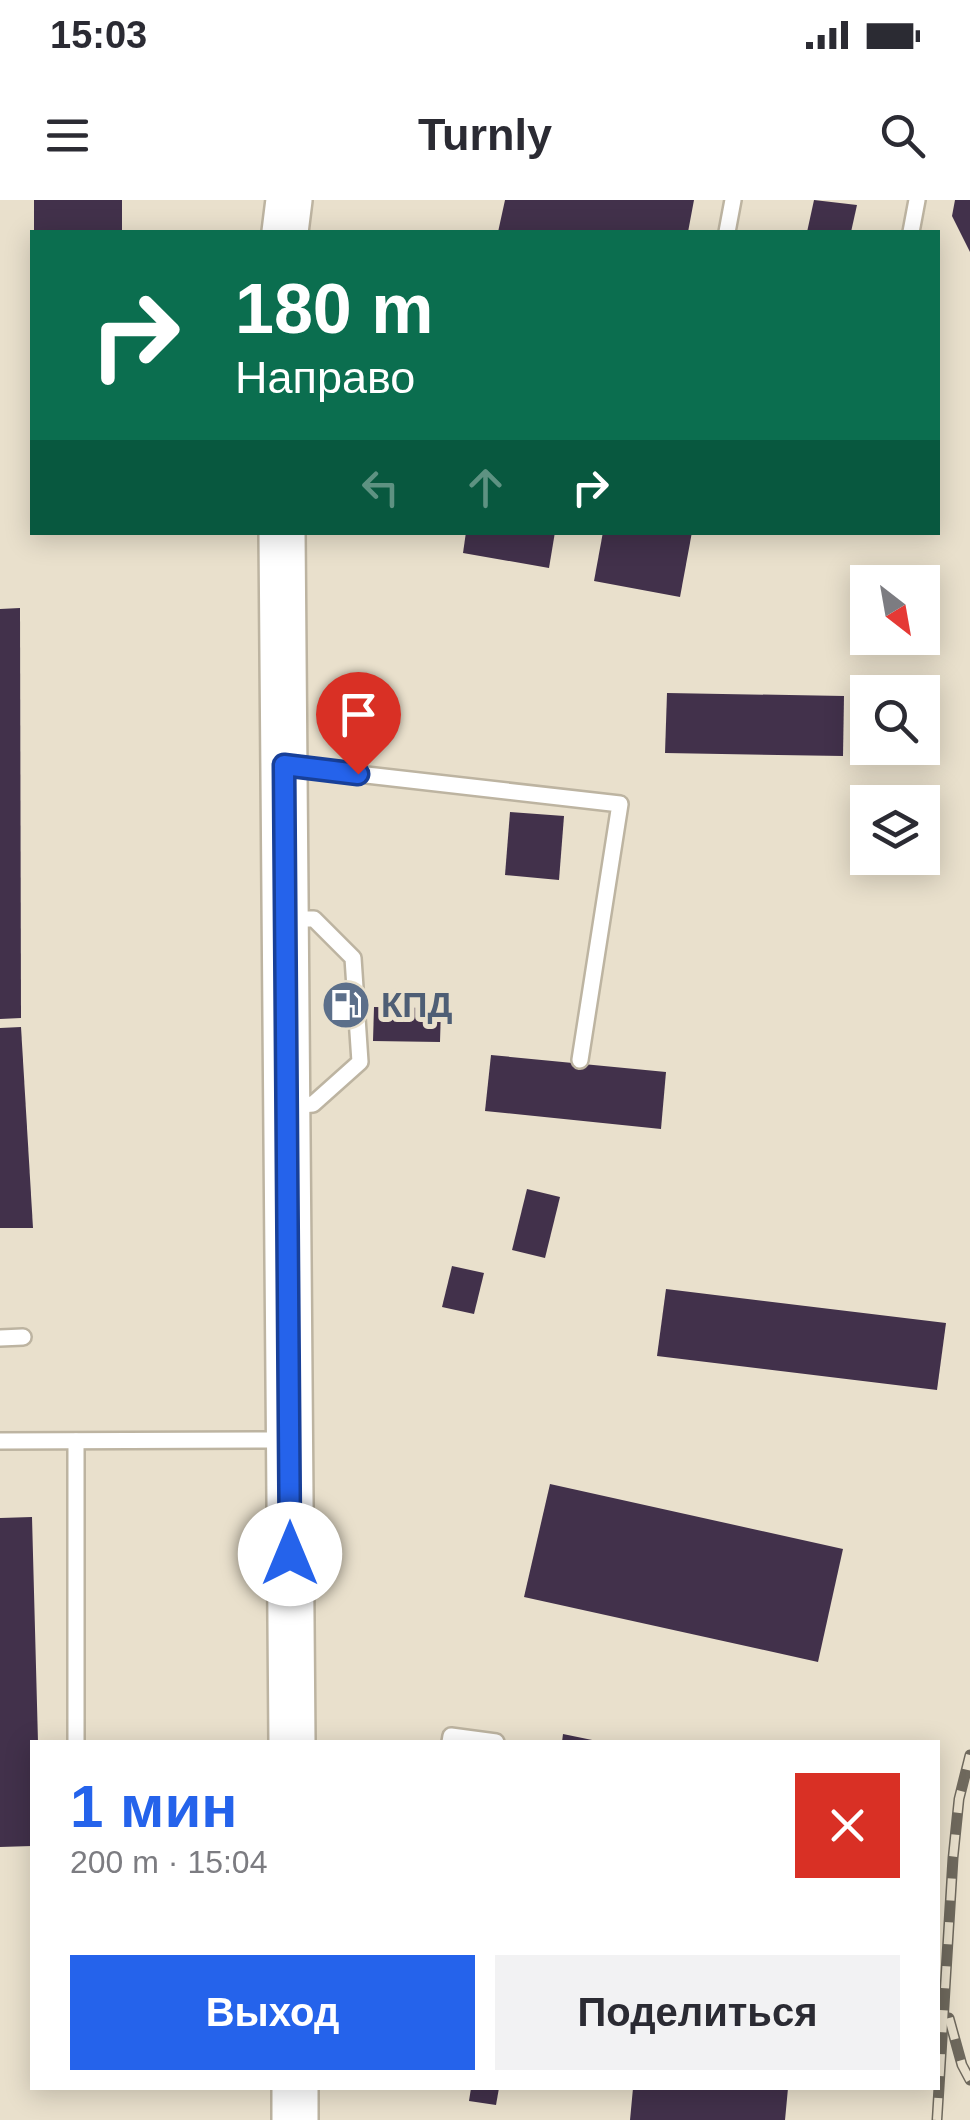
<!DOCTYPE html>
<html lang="ru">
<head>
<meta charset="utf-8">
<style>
  :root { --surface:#fff; --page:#f2f2f3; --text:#2b2b33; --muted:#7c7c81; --accent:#2563eb }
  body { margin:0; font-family:Helvetica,sans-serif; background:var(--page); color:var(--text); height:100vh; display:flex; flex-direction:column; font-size:38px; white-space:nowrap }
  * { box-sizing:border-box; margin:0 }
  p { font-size:32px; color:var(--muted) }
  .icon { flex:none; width:55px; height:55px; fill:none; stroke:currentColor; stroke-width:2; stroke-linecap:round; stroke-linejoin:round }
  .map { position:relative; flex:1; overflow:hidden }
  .side { position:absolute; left:30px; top:1540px; width:910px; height:350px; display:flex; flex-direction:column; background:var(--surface); border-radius:0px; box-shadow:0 5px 25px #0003 }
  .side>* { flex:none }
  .banner { position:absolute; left:30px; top:30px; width:910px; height:305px; border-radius:0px; box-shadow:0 5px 25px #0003; background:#0b6e4f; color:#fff; overflow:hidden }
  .needle { width:65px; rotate:149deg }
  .controls { position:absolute; left:850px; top:365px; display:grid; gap:20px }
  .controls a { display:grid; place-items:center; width:90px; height:90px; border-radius:0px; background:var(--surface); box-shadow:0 5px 25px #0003; font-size:50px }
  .pin { position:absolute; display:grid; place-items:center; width:85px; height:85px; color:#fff; margin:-102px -42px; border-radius:50% 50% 50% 0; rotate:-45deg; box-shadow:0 0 10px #0007 }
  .pin .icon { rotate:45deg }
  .me { position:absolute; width:110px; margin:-55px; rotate:0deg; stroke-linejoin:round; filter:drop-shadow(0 0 8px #0008) }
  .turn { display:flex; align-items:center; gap:35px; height:210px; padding:0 40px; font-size:45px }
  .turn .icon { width:130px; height:130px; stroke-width:2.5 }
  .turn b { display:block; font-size:70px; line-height:85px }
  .lanes { display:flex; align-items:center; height:95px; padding:0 40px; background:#0003; justify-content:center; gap:50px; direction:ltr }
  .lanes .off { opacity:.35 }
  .round { display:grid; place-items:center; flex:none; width:105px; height:105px; border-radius:0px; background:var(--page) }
  .overview { display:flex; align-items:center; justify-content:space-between; height:170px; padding:0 40px }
  h1 { font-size:60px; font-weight:700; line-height:75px; color:var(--accent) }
  .primary-button { display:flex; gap:20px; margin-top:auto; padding:20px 40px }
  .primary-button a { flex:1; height:115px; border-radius:0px; background:var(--accent); color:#fff; font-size:40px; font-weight:700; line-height:115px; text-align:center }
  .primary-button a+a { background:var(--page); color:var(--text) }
  .status { display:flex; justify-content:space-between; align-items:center; height:70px; padding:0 50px; background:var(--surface); direction:ltr }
  .status svg { height:28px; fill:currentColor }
  header { display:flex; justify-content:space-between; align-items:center; height:130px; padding:0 40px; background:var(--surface); font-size:45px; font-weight:700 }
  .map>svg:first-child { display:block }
  .building { fill:#42314b }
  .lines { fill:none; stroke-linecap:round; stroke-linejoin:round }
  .service-casing { stroke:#bdb4a1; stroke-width:20 }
  .secondary-casing { stroke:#bdb4a1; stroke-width:50 }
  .service { stroke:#fff; stroke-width:15 }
  .secondary { stroke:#fff; stroke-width:45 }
  .rail-casing { stroke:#6f695d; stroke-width:11 }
  .rail { stroke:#e9e0cc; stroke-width:8; stroke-dasharray:22; stroke-linecap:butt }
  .route-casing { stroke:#184099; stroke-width:25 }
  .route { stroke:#2563eb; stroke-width:18 }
  .labels { text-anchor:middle; stroke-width:10; stroke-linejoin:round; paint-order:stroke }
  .service-label { font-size:35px; font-weight:bold; fill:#4e5e75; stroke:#e9e0cc; text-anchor:start }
</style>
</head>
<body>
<div class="status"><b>15:03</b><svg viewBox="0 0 49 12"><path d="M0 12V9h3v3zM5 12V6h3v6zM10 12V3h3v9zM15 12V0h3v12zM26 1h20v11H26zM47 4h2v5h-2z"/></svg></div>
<header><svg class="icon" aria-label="menu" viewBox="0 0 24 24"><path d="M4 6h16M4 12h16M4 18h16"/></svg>Turnly<svg class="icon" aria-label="search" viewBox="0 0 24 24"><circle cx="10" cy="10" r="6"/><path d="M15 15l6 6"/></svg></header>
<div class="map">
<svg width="970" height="1920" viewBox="0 0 970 1920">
  <rect width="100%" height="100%" fill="#e9e0cc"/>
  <g class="building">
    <rect x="34" y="0" width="88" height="32"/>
    <polygon points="505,0 694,0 688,32 498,32"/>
    <polygon points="814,0 857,5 851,32 807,32"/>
    <polygon points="955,0 970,0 970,52 952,16"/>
    <polygon points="466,332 555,332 549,368 463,353"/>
    <polygon points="603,332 692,332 680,397 594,381"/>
    <polygon points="20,408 21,818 0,819 0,409"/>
    <polygon points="667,493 844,496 843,556 665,553"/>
    <polygon points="510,612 564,616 559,680 505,675"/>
    <polygon points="374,807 441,808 440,842 373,841"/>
    <polygon points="21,827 33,1028 0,1028 0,828"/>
    <polygon points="491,855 666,872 661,929 485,911"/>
    <polygon points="527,989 560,997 545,1058 512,1050"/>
    <polygon points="452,1066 484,1073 474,1114 442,1107"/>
    <polygon points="666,1089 946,1123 937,1190 657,1156"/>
    <polygon points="550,1284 843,1349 818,1462 524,1397"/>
    <polygon points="32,1317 38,1542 32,1542 32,1646 0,1647 0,1318"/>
    <polygon points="563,1534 597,1541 596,1542 562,1542"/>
    <polygon points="471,1888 499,1888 496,1905 469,1901"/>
    <polygon points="633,1888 788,1888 785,1920 630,1920"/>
  </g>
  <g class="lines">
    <g class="service-casing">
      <g id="service">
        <polyline points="727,32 733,0"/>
        <polyline points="911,32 917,0"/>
        <polyline points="288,566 620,604 580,860"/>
        <polyline points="287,719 314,719 353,758 360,862 313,904 290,906"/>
        <polyline points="0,1138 23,1137"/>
        <polyline points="0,1241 285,1240"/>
        <polyline points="76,1241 76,1542"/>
        <polyline points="450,1542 451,1536 496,1542"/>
      </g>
    </g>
    <g class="secondary-casing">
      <g id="secondary">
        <polyline points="285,32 289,0"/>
        <polyline points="282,332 292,1542"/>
        <polyline points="295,1888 295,1920"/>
      </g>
    </g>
    <use href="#service" class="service"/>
    <use href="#secondary" class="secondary"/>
    <g class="rail-casing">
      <g id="rail">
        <polyline points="949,1818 962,1865 970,1880"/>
        <polyline points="937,1920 953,1658 959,1599 970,1555"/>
      </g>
    </g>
    <use href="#rail" class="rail"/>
  </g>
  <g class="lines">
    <g class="route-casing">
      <polyline id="route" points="290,1354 284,565 358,574"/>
    </g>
    <use href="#route" class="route"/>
  </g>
  <defs>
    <g id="fuel-disc" transform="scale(2.5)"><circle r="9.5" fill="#5c6f8a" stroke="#e9e0cc"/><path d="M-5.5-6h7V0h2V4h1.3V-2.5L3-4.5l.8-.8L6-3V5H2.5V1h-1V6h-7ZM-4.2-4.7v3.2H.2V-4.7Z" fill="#fff"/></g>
  </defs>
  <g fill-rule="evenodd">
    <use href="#fuel-disc" x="346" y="805"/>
  </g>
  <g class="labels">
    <g class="service-label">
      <text x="381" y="817">КПД</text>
    </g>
  </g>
</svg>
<div class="controls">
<a><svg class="needle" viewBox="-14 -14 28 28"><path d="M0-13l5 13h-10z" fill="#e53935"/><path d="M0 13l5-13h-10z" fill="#7c7c81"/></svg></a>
<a><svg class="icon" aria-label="search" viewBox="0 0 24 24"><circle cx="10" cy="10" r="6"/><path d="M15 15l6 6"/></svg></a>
<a><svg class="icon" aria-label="layers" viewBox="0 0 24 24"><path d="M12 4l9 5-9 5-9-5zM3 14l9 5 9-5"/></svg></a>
</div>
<div class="pin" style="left:358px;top:574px;background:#d93025"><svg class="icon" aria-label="arrive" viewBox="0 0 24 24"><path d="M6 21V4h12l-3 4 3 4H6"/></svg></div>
<svg class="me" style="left:290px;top:1354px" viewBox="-20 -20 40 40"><circle r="19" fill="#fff"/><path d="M0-13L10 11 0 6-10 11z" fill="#2563eb"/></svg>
<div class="banner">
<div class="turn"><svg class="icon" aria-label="right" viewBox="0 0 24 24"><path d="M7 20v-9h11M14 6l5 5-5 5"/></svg><div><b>180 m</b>Направо</div></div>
<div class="lanes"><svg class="icon off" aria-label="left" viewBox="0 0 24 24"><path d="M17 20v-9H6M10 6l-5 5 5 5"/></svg><svg class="icon off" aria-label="ahead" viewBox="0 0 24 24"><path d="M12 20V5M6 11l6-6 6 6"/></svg><svg class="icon" aria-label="right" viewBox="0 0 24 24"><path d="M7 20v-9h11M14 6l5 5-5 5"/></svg></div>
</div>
<section class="side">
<div class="overview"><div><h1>1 мин</h1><p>200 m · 15:04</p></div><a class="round" style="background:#d93025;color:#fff"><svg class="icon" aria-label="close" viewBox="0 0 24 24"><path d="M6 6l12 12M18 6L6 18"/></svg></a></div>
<div class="primary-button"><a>Выход</a><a>Поделиться</a></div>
</section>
</div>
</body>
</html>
